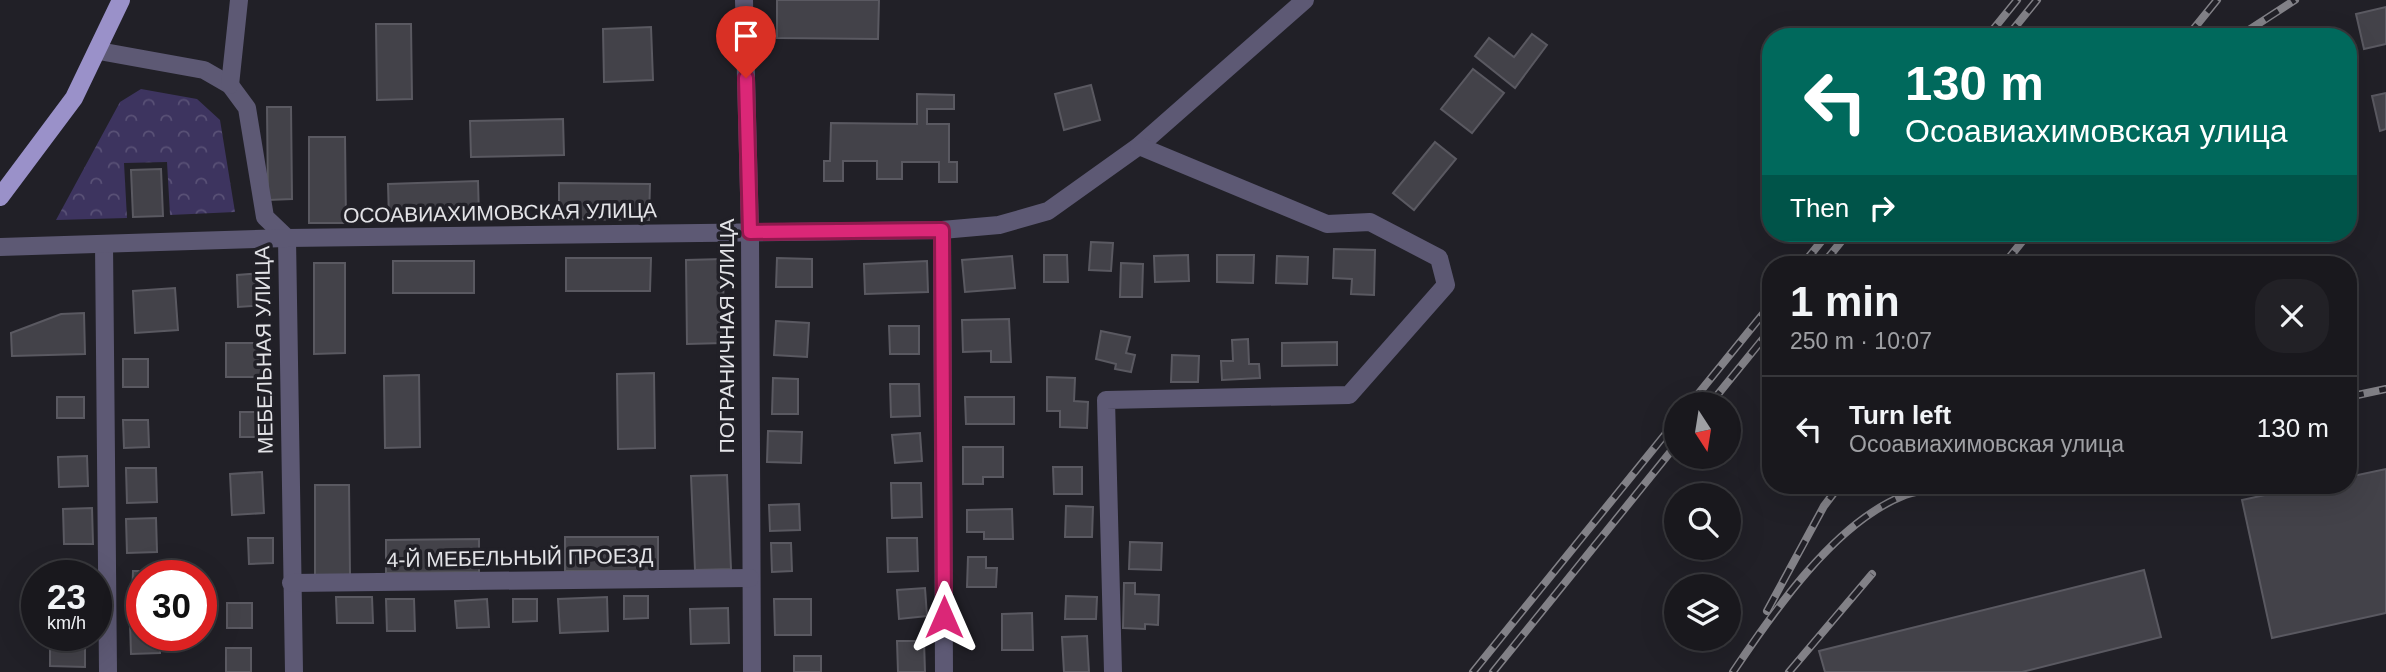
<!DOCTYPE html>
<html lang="en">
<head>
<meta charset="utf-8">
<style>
  :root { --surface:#19181d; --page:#222126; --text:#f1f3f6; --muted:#9fa0a4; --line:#37373b }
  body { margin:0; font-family:Helvetica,sans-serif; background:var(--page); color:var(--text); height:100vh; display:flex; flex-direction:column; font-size:26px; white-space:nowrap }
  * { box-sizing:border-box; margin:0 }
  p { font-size:23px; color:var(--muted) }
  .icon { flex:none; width:38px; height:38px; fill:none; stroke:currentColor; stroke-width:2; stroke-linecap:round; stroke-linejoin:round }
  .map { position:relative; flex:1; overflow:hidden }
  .panel { position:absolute; left:1762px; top:256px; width:595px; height:238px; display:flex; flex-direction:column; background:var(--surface); border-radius:28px; box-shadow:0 7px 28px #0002,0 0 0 2px var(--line) }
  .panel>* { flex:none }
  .top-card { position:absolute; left:1762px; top:28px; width:595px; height:214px; border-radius:28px; box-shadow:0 7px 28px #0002,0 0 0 2px var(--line); background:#00695c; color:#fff; overflow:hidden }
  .needle { width:46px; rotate:168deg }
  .controls { position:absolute; left:1664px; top:392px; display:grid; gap:14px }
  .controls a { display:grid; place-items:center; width:77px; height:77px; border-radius:50%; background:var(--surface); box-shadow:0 7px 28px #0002,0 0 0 2px var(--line); font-size:35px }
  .speed { position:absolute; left:21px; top:560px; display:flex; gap:14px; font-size:35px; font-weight:700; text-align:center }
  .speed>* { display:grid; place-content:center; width:91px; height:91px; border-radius:50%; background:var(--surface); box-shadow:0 7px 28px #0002,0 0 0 2px var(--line); line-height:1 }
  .speed small { font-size:18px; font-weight:400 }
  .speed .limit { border:10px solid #d22; background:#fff; color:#111 }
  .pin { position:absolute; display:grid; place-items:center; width:60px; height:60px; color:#fff; margin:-72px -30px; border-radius:50% 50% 50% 0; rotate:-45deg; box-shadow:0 0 7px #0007 }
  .pin .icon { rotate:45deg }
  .me { position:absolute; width:77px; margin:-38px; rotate:0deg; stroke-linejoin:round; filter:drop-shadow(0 0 5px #0008) }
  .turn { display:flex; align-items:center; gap:24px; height:147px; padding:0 28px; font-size:32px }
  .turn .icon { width:91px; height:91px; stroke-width:2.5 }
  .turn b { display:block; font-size:49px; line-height:60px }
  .then { display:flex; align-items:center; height:66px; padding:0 28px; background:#0003; gap:14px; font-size:26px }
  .round { display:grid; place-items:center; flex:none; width:74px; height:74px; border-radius:28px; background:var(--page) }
  .summary { display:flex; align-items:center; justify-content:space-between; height:119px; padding:0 28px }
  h1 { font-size:42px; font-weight:700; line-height:52px }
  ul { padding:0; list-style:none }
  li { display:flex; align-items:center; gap:21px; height:105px; padding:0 28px; border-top:2px solid var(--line) }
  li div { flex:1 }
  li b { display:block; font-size:26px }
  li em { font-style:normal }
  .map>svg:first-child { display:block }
  .forest { fill:url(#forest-crowns) }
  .building { fill:#434249; stroke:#5a5961; stroke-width:2 }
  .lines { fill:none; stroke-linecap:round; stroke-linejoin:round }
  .minor { stroke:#5d5974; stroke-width:18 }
  .major { stroke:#9a91c9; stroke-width:18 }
  .rail-casing { stroke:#828187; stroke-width:8 }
  .rail { stroke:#212027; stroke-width:5; stroke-dasharray:16; stroke-linecap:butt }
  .route-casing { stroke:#8e194d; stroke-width:18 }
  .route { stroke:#db2777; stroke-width:12 }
  .labels { text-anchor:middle; stroke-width:7; stroke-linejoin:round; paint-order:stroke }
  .street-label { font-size:21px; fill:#e3e3e7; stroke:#212027 }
</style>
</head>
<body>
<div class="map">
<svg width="2386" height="672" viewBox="0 0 2386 672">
  <defs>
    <pattern id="forest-crowns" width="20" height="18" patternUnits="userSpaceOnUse" patternTransform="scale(1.75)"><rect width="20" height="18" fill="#3d345f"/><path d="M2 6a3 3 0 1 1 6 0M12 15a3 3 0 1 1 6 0" fill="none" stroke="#595176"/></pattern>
  </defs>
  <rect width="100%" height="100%" fill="#212027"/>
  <polygon class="forest" points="141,89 197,99 220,120 235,212 170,215 167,162 124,163 127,218 56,220 120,102"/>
  <g class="building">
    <polygon points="777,0 879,0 878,39 777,38"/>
    <polygon points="2386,7 2386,44 2364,49 2356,14"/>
    <polygon points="376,24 411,24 412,99 377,100"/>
    <polygon points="651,27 653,80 604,82 603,29"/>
    <polygon points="1532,34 1547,45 1515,88 1475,56 1489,38 1514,57"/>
    <polygon points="1473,69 1504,93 1472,133 1441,109"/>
    <polygon points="1091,85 1100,120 1064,130 1055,94"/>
    <polygon points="2386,93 2386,129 2380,131 2372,96"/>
    <polygon points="917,94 954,95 954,109 927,109 927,124 949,124 949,162 957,162 957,182 939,182 939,162 902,162 902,179 877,179 877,161 843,161 843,181 824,181 824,161 830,161 831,123 917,124"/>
    <polygon points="267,107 291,107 292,199 268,200"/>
    <polygon points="563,119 564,155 471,157 470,121"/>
    <polygon points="309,137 345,137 346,223 309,223"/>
    <polygon points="1435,142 1456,159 1414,210 1393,193"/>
    <polygon points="161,169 163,216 133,217 131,170"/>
    <polygon points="478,181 479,217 389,219 388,184"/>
    <polygon points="559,183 650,184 649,220 559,219"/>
    <polygon points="1091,242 1113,243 1111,271 1089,270"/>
    <polygon points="1334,249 1375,250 1374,295 1351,294 1352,279 1333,278"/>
    <polygon points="1044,255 1067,255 1068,282 1044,282"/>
    <polygon points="1188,255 1189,281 1155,282 1154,256"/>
    <polygon points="1217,255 1254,255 1253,283 1217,282"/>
    <polygon points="1012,256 1015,288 965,292 962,260"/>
    <polygon points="1277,256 1308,257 1307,284 1276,283"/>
    <polygon points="566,258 651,258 650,291 566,291"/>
    <polygon points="777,258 812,259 812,287 776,287"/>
    <polygon points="723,259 724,343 687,344 686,260"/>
    <rect x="393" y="261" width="81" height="32"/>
    <polygon points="927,261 928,292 865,294 864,264"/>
    <polygon points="314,263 345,263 345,353 314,354"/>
    <polygon points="1121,263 1143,264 1142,297 1120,297"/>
    <polygon points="264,273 266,305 238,307 237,275"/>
    <polygon points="175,288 178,330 135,333 133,291"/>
    <polygon points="84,313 85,354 12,356 11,333 61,314"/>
    <polygon points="1009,319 1011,362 991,362 991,351 963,352 962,320"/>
    <polygon points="776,321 809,323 807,357 774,355"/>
    <polygon points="889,326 919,326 919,354 890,354"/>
    <polygon points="1101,331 1130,337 1126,353 1135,355 1131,372 1115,369 1116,364 1096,359"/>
    <polygon points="1248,339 1249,364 1259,364 1260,378 1222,380 1221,361 1233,361 1232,340"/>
    <polygon points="1337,342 1337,365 1282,366 1282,343"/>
    <polygon points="226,343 267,343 266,377 226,377"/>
    <polygon points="1172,355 1199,356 1198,382 1171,382"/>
    <rect x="123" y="359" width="25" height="28"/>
    <polygon points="654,373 655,448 618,449 617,374"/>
    <polygon points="419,375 420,447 385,448 384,376"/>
    <polygon points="1047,377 1075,378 1074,401 1088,402 1087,428 1060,427 1060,411 1047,411"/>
    <polygon points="773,378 798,379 798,414 772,414"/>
    <polygon points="890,384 919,384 920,416 891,417"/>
    <rect x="57" y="397" width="27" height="21"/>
    <polygon points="965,397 1014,397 1014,424 966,424"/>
    <polygon points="240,412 264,412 265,437 240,437"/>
    <polygon points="123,420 148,420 149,447 124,448"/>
    <polygon points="768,431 802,432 801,463 767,462"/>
    <polygon points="920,433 922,461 895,463 892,435"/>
    <polygon points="963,447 1003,447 1003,477 983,477 983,484 963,484"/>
    <polygon points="87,456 88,486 59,487 58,457"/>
    <polygon points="1053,467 1082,467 1082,494 1054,494"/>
    <polygon points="126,468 156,468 157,502 127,503"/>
    <polygon points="2386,469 2386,613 2272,638 2242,500 2311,485 2348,485 2348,477"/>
    <polygon points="262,472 264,513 232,515 230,474"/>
    <polygon points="727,475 731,569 695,570 691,476"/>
    <polygon points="891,483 921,483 922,517 892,518"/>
    <polygon points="315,485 349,485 350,576 315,576"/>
    <polygon points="799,504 800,530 770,531 769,505"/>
    <polygon points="1066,506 1093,507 1092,537 1065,537"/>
    <polygon points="92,508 93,544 64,544 63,509"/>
    <polygon points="1012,509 1013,539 984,539 984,532 967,532 967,510"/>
    <polygon points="156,518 157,552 127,553 126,519"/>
    <rect x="565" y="537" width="93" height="34"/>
    <polygon points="248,538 273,538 273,563 249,564"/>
    <polygon points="887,538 917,538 918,571 888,572"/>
    <polygon points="479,539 479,572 386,573 386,540"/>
    <polygon points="1130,542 1162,543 1161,570 1129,569"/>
    <polygon points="771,543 791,543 792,571 772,572"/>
    <polygon points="968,557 986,557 986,568 997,568 996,587 967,587"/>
    <polygon points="2144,570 2161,637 2022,672 1825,672 1819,651"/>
    <polygon points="133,571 163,571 163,576 142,576 142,602 132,602"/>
    <polygon points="1124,583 1135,583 1135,594 1159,595 1158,625 1145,624 1145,629 1123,628"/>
    <polygon points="925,588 927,616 899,619 897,590"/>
    <polygon points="624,596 648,596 648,618 624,619"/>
    <polygon points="1066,596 1097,597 1096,619 1065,619"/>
    <polygon points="336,597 372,597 373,623 337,623"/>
    <polygon points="607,597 608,631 560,633 558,599"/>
    <polygon points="386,599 414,599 415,631 387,631"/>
    <polygon points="487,599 489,627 457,628 455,601"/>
    <polygon points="513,599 537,599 537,621 513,622"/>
    <polygon points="774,599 811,599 811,635 775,635"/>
    <rect x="227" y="603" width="25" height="25"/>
    <polygon points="728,608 729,643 691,644 690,609"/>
    <polygon points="1032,613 1033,650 1002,650 1002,614"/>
    <polygon points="130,622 142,622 142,635 160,635 160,653 131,654"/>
    <polygon points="50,636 85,636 85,667 50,666"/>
    <polygon points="1087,636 1089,672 1064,672 1062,637"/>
    <polygon points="897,641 924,641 925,672 898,672"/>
    <rect x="226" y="648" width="25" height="24"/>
    <rect x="794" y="656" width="27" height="16"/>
  </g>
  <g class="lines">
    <g class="minor">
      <polyline points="744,0 750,232 752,672"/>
      <polyline points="99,51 204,70 230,85 247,108 265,217 287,238 294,672"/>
      <polyline points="230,85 239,0"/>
      <polyline points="942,230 944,672"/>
      <polyline points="104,244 108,672"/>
      <polyline points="0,247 287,238 942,230 999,225 1048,211 1139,146 1305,0"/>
      <polyline points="291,583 750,578"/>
      <polyline points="1113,672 1106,400 1349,395 1446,285 1439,258 1370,222 1327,224 1139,146"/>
    </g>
    <polyline class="major" points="0,197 74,98 121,0"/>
    <g class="rail-casing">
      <g id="rail">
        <polyline points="1987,37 2017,0"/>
        <polyline points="2007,37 2037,0"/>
        <polyline points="2187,37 2217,0"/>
        <polyline points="2238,37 2295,0"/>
        <polyline points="1803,264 1828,233"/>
        <polyline points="1823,264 1848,233"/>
        <polyline points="2004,264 2029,233"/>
        <polyline points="2348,397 2386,389"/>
        <polyline points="1690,404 1771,304"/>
        <polyline points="1710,404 1771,329"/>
        <polyline points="1767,611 1824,506 1840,485"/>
        <polyline points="1473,672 1676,421"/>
        <polyline points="1493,672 1676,445"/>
        <path d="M1733,672C1774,611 1835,522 1905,495C1920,490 1938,488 1953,485"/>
        <polyline points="1789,672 1872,574"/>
      </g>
    </g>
    <use href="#rail" class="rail"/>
  </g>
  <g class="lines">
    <g class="route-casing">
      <polyline id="route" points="746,78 750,232 942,230 944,617"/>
    </g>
    <use href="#route" class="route"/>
  </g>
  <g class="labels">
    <g class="street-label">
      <text transform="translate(500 213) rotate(-1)" y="7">ОСОАВИАХИМОВСКАЯ УЛИЦА</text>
      <text transform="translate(727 336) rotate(-90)" y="7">ПОГРАНИЧНАЯ УЛИЦА</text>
      <text transform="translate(264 350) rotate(-91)" y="7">МЕБЕЛЬНАЯ УЛИЦА</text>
      <text transform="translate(520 558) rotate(-1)" y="7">4-Й МЕБЕЛЬНЫЙ ПРОЕЗД</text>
    </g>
  </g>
</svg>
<div class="controls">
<a><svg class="needle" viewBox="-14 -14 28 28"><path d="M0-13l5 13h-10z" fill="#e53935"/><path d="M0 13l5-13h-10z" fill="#9fa0a4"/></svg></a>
<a><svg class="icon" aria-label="search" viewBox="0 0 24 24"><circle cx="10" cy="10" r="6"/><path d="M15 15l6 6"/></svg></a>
<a><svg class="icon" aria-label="layers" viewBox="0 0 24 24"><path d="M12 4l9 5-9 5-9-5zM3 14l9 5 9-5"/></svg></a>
</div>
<div class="speed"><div>23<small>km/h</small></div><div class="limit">30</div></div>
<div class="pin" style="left:746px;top:78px;background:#d93025"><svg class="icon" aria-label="arrive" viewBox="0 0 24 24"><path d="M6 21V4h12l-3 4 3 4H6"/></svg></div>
<svg class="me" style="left:944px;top:617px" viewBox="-20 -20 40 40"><path d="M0-17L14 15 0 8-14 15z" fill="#db2777" stroke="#fff" stroke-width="4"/></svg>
<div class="top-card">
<div class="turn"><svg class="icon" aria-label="left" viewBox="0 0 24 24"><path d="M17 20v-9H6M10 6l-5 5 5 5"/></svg><div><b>130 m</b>Осоавиахимовская улица</div></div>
<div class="then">Then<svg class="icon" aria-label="right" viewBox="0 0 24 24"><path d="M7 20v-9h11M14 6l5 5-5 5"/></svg></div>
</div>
<section class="panel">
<div class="summary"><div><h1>1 min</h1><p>250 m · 10:07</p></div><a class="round"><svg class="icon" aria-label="close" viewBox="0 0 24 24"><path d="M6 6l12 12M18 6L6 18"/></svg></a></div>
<ul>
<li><svg class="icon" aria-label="left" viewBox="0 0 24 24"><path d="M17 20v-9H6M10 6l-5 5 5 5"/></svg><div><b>Turn left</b><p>Осоавиахимовская улица</p></div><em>130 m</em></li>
</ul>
</section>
</div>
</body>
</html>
